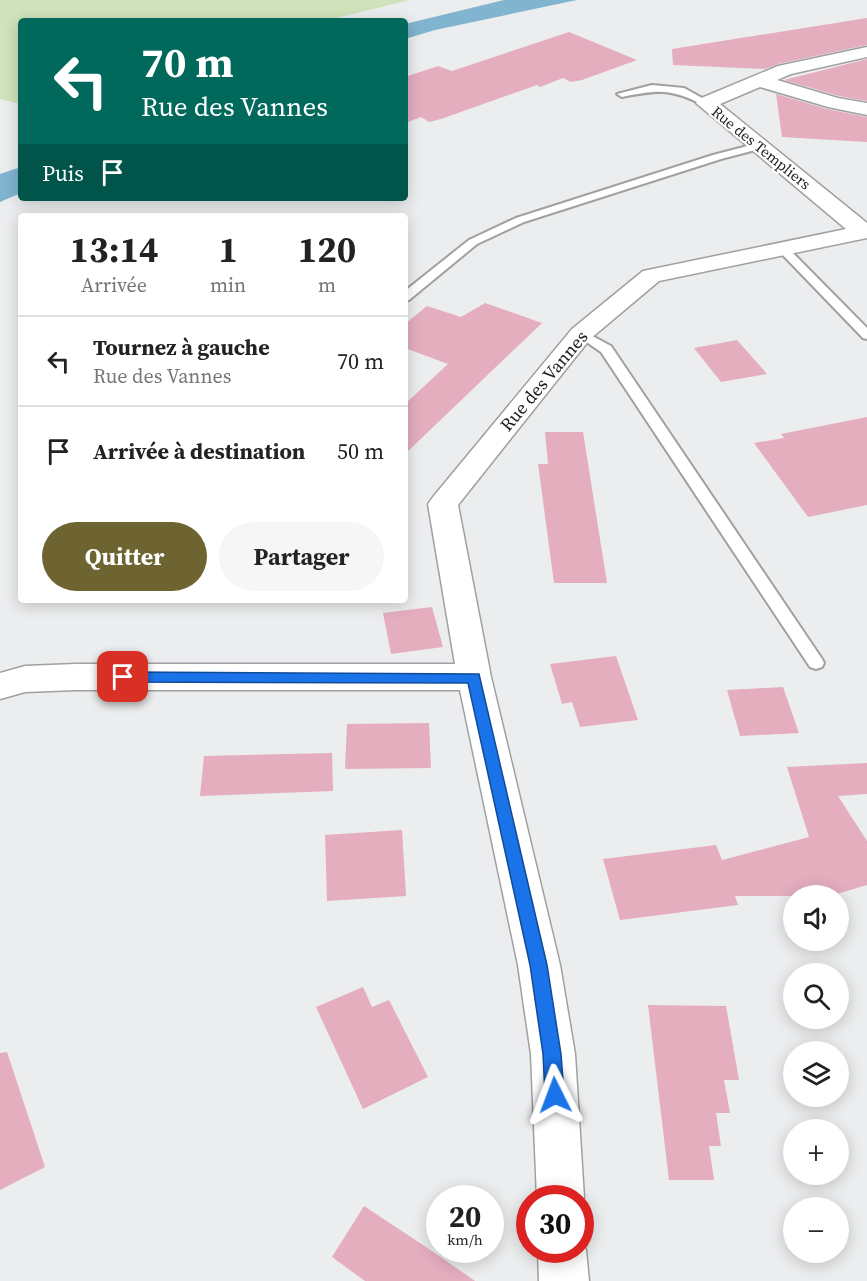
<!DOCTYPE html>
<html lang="fr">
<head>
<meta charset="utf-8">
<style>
  :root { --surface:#fff; --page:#f6f6f6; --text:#222; --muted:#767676; --line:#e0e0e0; --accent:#6e6431 }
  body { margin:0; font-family:"Source Serif 4",serif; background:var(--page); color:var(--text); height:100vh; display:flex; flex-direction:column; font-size:22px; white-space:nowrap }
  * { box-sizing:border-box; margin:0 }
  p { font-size:20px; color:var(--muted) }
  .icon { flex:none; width:33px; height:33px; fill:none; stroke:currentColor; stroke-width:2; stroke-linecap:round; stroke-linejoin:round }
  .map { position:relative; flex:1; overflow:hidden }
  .side { position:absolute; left:18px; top:213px; width:390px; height:390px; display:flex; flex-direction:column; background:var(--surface); border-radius:6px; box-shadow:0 3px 15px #0003 }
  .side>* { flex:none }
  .guide { position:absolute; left:18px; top:18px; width:390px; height:183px; border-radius:6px; box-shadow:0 3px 15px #0003; background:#00695c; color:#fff; overflow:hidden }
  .controls { position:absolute; left:783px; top:885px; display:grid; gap:12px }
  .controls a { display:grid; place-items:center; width:66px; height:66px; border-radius:50%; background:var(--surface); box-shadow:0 3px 15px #0003; font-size:30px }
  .speed { position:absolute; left:426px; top:1185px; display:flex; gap:12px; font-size:30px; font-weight:700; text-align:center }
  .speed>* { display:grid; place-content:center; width:78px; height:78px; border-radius:50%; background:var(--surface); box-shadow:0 3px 15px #0003; line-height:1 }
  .speed small { font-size:15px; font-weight:400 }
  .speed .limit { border:9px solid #d22; background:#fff; color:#111 }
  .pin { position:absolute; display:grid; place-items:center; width:51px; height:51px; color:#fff; margin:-26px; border-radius:12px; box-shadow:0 3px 9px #0006 }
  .me { position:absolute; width:66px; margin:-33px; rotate:357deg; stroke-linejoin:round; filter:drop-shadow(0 0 4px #0008) }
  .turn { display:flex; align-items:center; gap:21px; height:126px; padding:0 24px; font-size:27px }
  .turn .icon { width:78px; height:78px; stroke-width:2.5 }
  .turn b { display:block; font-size:42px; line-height:51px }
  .then { display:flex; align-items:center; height:57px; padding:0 24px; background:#0003; gap:12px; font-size:22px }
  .eta { display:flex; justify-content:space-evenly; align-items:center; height:102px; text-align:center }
  .eta b { font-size:36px; font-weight:700; line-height:42px }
  .cta { display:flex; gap:12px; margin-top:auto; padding:12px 24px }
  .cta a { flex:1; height:69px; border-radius:36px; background:var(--accent); color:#fff; font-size:24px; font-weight:700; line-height:69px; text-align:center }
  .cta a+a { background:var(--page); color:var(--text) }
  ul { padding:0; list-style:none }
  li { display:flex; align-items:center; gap:18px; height:90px; padding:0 24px; border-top:2px solid var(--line) }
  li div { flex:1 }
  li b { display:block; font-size:22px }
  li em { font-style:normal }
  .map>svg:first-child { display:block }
  .green { fill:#d0e3bc }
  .water { fill:#80b4cf }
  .building { fill:#e5aebf }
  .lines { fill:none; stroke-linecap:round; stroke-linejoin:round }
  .lane-casing { stroke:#9fa0a1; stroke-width:4 }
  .street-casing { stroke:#9fa0a1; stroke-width:3 }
  .lane { fill:#fff; fill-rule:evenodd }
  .street { fill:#fff; fill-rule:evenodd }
  .route { fill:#1a73e8; stroke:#114b97; stroke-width:1.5 }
  .labels { text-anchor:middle; stroke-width:4.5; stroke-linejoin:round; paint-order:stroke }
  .far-street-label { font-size:15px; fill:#1f1f1f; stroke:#fff }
  .street-label { font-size:18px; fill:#1f1f1f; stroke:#fff }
</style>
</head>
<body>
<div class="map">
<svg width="867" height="1281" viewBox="0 0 867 1281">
  <rect width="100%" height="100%" fill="#ecedee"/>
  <polygon class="green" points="0,0 410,0 324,21 21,21 21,104 0,99"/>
  <g class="water">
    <polygon points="504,0 577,0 435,30 405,39 405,24"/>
    <polygon points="21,167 21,193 0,202 0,174"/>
  </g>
  <g class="building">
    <polygon points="867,18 867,45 778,64 765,69 673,65 672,49"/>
    <polygon points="569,32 637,60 582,80 571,82 563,78 540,87 537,85 441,119 429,122 421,117 405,123 405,77 438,66 452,71"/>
    <polygon points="867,59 867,101 839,96 784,80"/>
    <polygon points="776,94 827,109 867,117 867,142 782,137"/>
    <polygon points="485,303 542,323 405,454 405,404 448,364 405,348 405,324 427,306 461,317"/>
    <polygon points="737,340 767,374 721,382 694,348"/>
    <polygon points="867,417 867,505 808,517 754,443 784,438 781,434"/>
    <polygon points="545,432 583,432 607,583 554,583 538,464 548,464"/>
    <polygon points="432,607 443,647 391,654 383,613"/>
    <polygon points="616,656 638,720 580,727 572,702 562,704 550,664"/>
    <polygon points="783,687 799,733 740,736 727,690"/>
    <polygon points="429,723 431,768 345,769 347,724"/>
    <polygon points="332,753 333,791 200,796 204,756"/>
    <polygon points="867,763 867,794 838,796 867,841 867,885 830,896 735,896 738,905 620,920 603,859 716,845 722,860 809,837 787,767"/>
    <polygon points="402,830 406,896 327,901 325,835"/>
    <polygon points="363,987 372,1007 389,1000 428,1077 363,1109 316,1007"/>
    <polygon points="648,1005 726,1006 739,1080 724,1080 730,1113 716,1113 721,1146 709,1146 714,1180 669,1180"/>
    <polygon points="7,1052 45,1167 0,1190 0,1053"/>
    <polygon points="364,1206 426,1247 475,1281 365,1281 332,1257"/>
  </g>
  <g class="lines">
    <g class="lane-casing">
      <g id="lane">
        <path d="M652,85L684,88L711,103L703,105C670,88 658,90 622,97L617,94Z"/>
        <polygon points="759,143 763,144 763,148 721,159 524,222 477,244 409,300 405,301 405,291 469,240 516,218 713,155"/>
        <polygon points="783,246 787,247 867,328 867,339 863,338 779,251 779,247"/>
        <polygon points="581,330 611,346 822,659 824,663 822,667 816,669 810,667 601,352 575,334"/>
      </g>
    </g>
    <g class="street-casing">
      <g id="street">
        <polygon points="867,47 867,57 791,74 777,80 838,98 867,103 867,115 828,107 760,87 720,104 867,223 867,238 659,281 590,339 458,505 491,677 560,965 575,1054 584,1198 580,1205 580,1198 537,1198 531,1054 518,965 460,690 76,690 25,692 0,699 0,673 25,666 76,664 455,664 428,504 433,497 572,329 643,271 846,229 696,103 699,99 778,66"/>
        <polygon points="580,1236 586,1250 589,1281 539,1281 538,1250 580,1250"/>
      </g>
    </g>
    <use href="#lane" class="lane"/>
    <use href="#street" class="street"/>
  </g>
  <polygon class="route" points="123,672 479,674 547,965 561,1054 564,1095 561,1102 555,1104 548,1102 545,1095 543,1054 530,965 468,683 123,682 116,677"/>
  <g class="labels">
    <g class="far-street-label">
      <text transform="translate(761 148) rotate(39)" y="5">Rue des Templiers</text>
    </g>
    <g class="street-label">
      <text transform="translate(544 381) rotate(-50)" y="6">Rue des Vannes</text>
    </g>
  </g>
</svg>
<div class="controls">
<a><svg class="icon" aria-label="sound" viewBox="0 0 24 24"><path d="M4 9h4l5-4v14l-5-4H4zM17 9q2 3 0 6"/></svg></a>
<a><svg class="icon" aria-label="search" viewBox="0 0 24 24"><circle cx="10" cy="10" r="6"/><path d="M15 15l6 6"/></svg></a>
<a><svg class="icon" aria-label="layers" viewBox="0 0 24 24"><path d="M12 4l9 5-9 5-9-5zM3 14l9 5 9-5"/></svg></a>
<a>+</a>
<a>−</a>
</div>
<div class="speed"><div>20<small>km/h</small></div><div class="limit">30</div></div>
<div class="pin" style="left:123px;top:677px;background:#d93025"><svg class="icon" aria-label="arrive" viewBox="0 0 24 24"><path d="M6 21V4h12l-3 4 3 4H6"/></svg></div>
<svg class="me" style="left:555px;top:1095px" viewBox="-20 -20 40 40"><path d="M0-17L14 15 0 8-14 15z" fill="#1a73e8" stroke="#fff" stroke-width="4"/></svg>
<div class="guide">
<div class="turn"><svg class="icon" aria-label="left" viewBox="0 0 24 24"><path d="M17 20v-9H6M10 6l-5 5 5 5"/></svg><div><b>70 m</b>Rue des Vannes</div></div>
<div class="then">Puis<svg class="icon" aria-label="arrive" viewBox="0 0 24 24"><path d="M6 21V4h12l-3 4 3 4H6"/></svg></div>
</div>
<section class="side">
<div class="eta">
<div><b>13:14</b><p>Arrivée</p></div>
<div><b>1</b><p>min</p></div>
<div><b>120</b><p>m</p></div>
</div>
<ul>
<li><svg class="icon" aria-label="left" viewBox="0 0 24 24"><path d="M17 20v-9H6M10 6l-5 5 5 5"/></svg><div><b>Tournez à gauche</b><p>Rue des Vannes</p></div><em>70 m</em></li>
<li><svg class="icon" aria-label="arrive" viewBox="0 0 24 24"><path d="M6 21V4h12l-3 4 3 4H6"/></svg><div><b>Arrivée à destination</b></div><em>50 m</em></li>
</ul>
<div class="cta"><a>Quitter</a><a>Partager</a></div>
</section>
</div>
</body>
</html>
